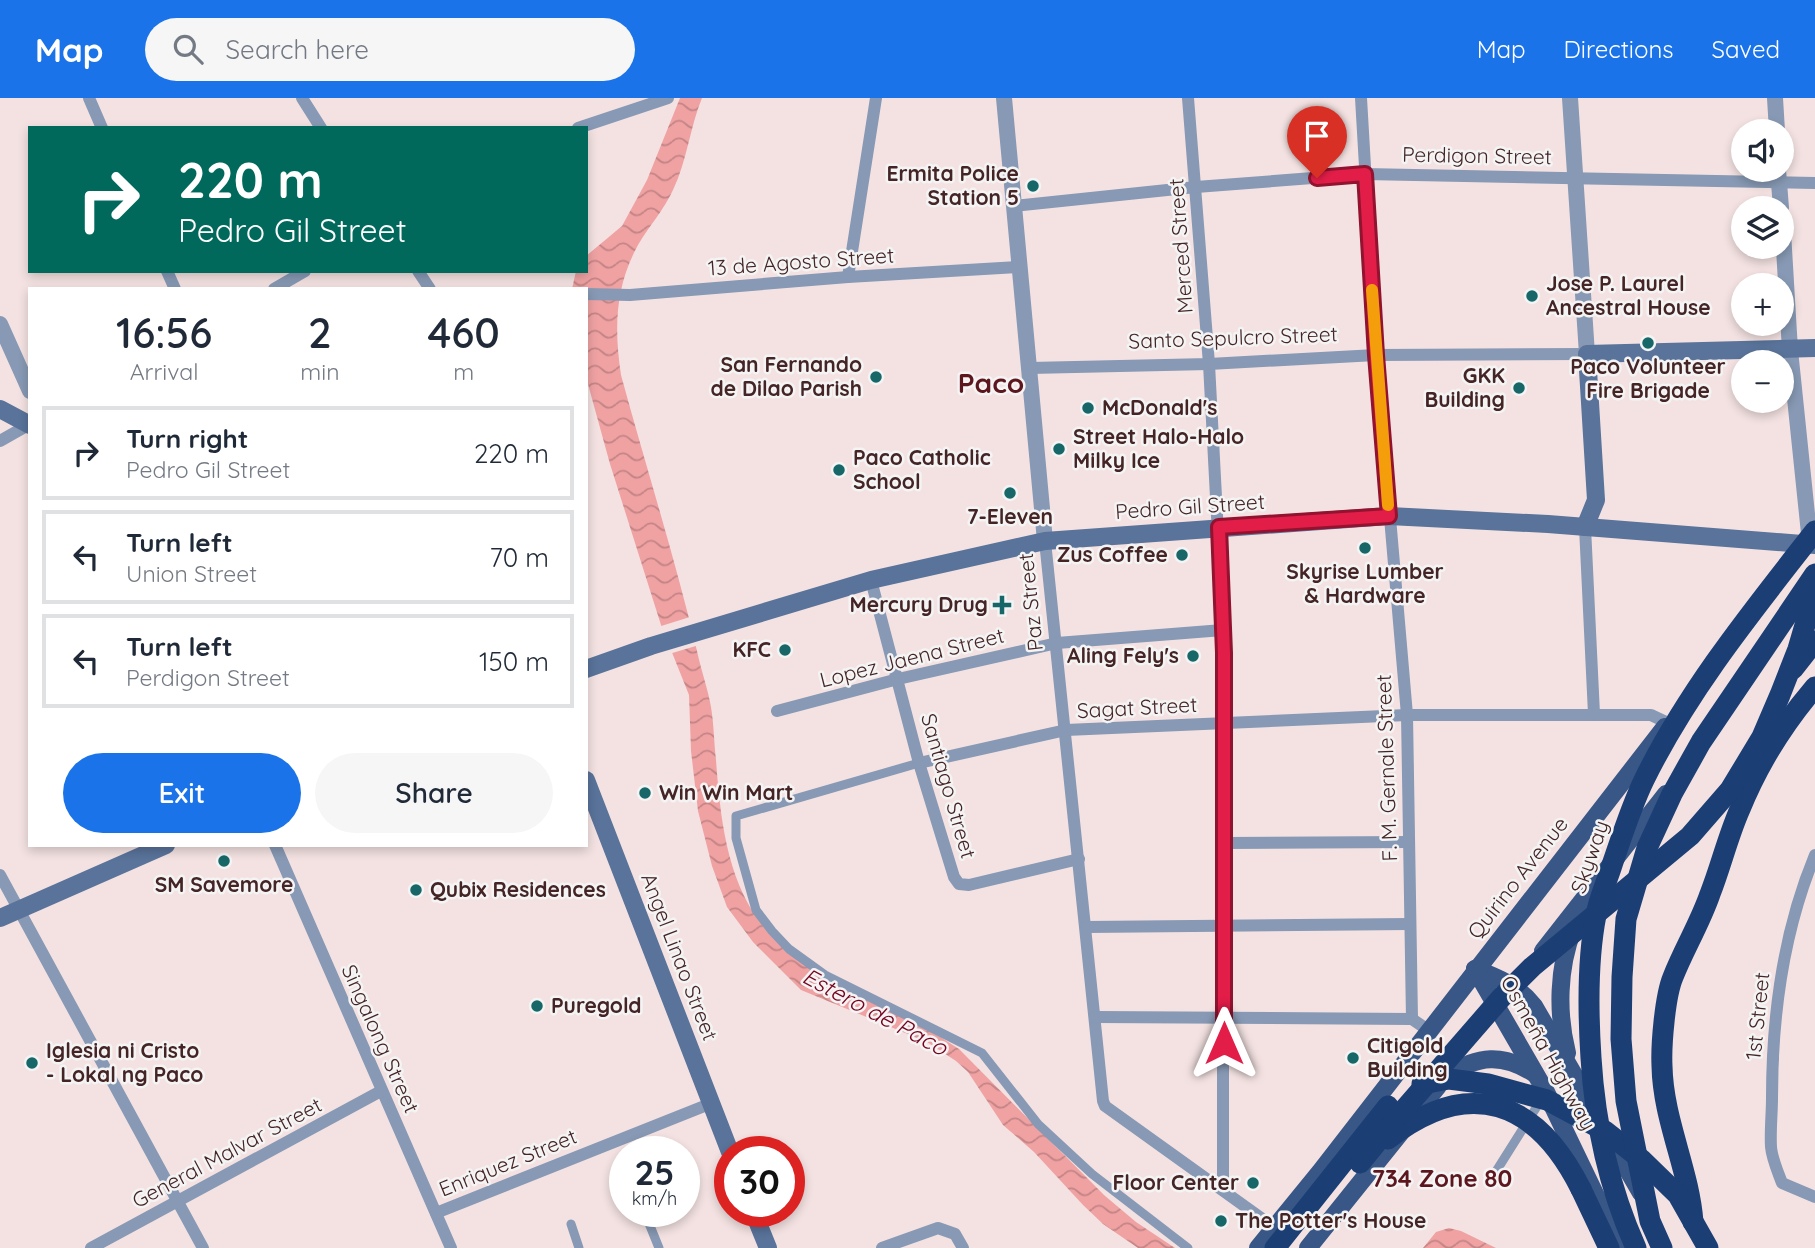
<!DOCTYPE html>
<html lang="en">
<head>
<meta charset="utf-8">
<style>
  :root { --surface:#fff; --page:#f6f6f7; --text:#1f2937; --muted:#747a83; --line:#e0e1e3; --accent:#1a73e8 }
  body { margin:0; font-family:Quicksand,sans-serif; background:var(--page); color:var(--text); height:100vh; display:flex; flex-direction:column; font-size:26px; white-space:nowrap }
  * { box-sizing:border-box; margin:0 }
  p { font-size:23px; color:var(--muted) }
  .icon { flex:none; width:38px; height:38px; fill:none; stroke:currentColor; stroke-width:2; stroke-linecap:round; stroke-linejoin:round }
  .map { position:relative; flex:1; overflow:hidden }
  .details { position:absolute; left:28px; top:189px; width:560px; height:560px; display:flex; flex-direction:column; background:var(--surface); border-radius:0px; box-shadow:0 4px 10px #0003 }
  .details>* { flex:none }
  .hud { position:absolute; left:28px; top:28px; width:560px; height:147px; border-radius:0px; box-shadow:0 4px 10px #0003; background:#00695c; color:#fff; overflow:hidden }
  .fabs { position:absolute; left:1731px; top:21px; display:grid; gap:14px }
  .fabs a { display:grid; place-items:center; width:63px; height:63px; border-radius:50%; background:var(--surface); box-shadow:0 4px 10px #0003; font-size:35px }
  .speed { position:absolute; left:609px; top:1038px; display:flex; gap:14px; font-size:35px; font-weight:700; text-align:center }
  .speed>* { display:grid; place-content:center; width:91px; height:91px; border-radius:50%; background:var(--surface); box-shadow:0 4px 10px #0003; line-height:1 }
  .speed small { font-size:18px; font-weight:400 }
  .speed .limit { border:10px solid #d22; background:#fff; color:#111 }
  .pin { position:absolute; display:grid; place-items:center; width:60px; height:60px; color:#fff; margin:-72px -30px; border-radius:50% 50% 50% 0; rotate:-45deg; box-shadow:0 0 7px #0007 }
  .pin .icon { rotate:45deg }
  .me { position:absolute; width:77px; margin:-38px; rotate:0deg; stroke-linejoin:round; filter:drop-shadow(0 0 5px #0008) }
  .turn { display:flex; align-items:center; gap:24px; height:147px; padding:0 35px; font-size:32px }
  .turn .icon { width:91px; height:91px; stroke-width:2.5 }
  .turn b { display:block; font-size:49px; line-height:60px }
  .eta { display:flex; justify-content:space-evenly; align-items:center; height:119px; text-align:center }
  .eta b { font-size:42px; font-weight:600; line-height:49px }
  .button { display:flex; gap:14px; margin-top:auto; padding:14px 35px }
  .button a { flex:1; height:80px; border-radius:42px; background:var(--accent); color:#fff; font-size:28px; font-weight:600; line-height:80px; text-align:center }
  .button a+a { background:var(--page); color:var(--text) }
  ul { padding:0; list-style:none }
  li { display:flex; align-items:center; gap:21px; height:94px; margin:0 14px 10px; padding:0 21px; border:4px solid var(--line); border-radius:0px }
  li div { flex:1 }
  li b { display:block; font-size:26px }
  li em { font-style:normal }
  header { display:flex; align-items:center; gap:42px; box-sizing:border-box; height:98px; padding:0 35px; background:var(--accent); color:#fff }
  header strong { font-size:33px }
  nav { display:flex; gap:38px; margin-inline-start:auto; font-size:24px }
  .search { width:490px; height:63px; background:var(--page); display:flex; align-items:center; gap:18px; box-sizing:border-box; padding:0 24px; border-radius:38px; color:var(--muted); font-size:26px }
  .map>svg:first-child { display:block }
  .water { fill:url(#water-waves) }
  .pier { fill:#f4e2e2 }
  .lines { fill:none; stroke-linecap:round; stroke-linejoin:round }
  .pedestrian { stroke:#8799b4; stroke-width:9 }
  .minor { stroke:#8799b4; stroke-width:12 }
  .tertiary { stroke:#8799b4; stroke-width:16 }
  .secondary { stroke:#59739a; stroke-width:18 }
  .primary { stroke:#385787; stroke-width:18 }
  .motorway { stroke:#1b3f75; stroke-width:21 }
  .motorway-bridge { stroke:#1b3f75; stroke-width:21 }
  .route-casing { stroke:#92132f; stroke-width:18 }
  .route { stroke:#e11d48; stroke-width:12 }
  .slow { stroke:#f59e0b; stroke-width:12 }
  .poi-dot { fill:#176668; stroke:#f4f4f4; stroke-width:2.5 }
  .labels { text-anchor:middle; stroke-width:5; stroke-linejoin:round; paint-order:stroke }
  .street-label { font-size:21px; fill:#452425; stroke:#f4f4f4 }
  .poi-label { font-size:21px; font-weight:bold; fill:#452425; stroke:#f4f4f4; text-anchor:start }
  .water-label { font-size:23px; font-style:italic; fill:#78001d; stroke:#f4f4f4 }
  .quarter-label { font-size:24px; font-weight:bold; fill:#5d161e; stroke:#f4f4f4 }
  .district-label { font-size:28px; font-weight:bold; fill:#5d161e; stroke:#f4f4f4 }
</style>
</head>
<body>
<header>
<strong>Map</strong>
<div class="search"><svg class="icon" aria-label="search" viewBox="0 0 24 24"><circle cx="10" cy="10" r="6"/><path d="M15 15l6 6"/></svg>Search here</div>
<nav><a>Map</a><a>Directions</a><a>Saved</a></nav>
</header>
<div class="map">
<svg width="1815" height="1150" viewBox="0 0 1815 1150">
  <defs>
    <pattern id="water-waves" width="16" height="10" patternUnits="userSpaceOnUse" patternTransform="scale(1.75)"><rect width="16" height="10" fill="#f0a2a3"/><path d="M0 5q4-4 8 0t8 0" fill="none" stroke="#c48485"/></pattern>
  </defs>
  <rect width="100%" height="100%" fill="#f4e2e2"/>
  <g class="water">
    <path d="M680,0H702C690,29 687,63 673,92C664,112 649,128 638,147C615,189 614,230 621,277C646,369 675,460 697,553C701,572 708,591 711,609C714,627 714,645 716,662C720,716 726,779 760,824C815,894 890,904 959,951L1104,1097L1136,1124L1175,1150H1138L1103,1126L1083,1107L1034,1054L1003,1027L968,974L956,963L927,944L801,892L753,844L727,809L712,768L698,713L691,653L689,597L661,527L610,366L586,279V191H572L576,173H586V158L622,128L647,82Z"/>
    <polygon points="1449,1130 1461,1133 1496,1150 1423,1150 1436,1134"/>
  </g>
  <polygon class="pier" points="690,519 699,547 669,556 658,529"/>
  <g class="lines">
    <g class="pedestrian">
      <polyline points="919,665 736,718 736,740 756,812 772,833 789,851 825,877 982,955 1038,1026 1092,1076 1188,1150"/>
      <polyline points="1495,1075 1541,1002"/>
      <polyline points="644,1113 659,1150"/>
      <polyline points="571,1126 579,1150"/>
    </g>
    <g class="minor">
      <polyline points="89,0 102,30"/>
      <polyline points="302,0 321,30"/>
      <polyline points="1188,0 1209,266 1223,532 1223,1092"/>
      <polyline points="1361,0 1376,257 1407,617 1412,921"/>
      <polyline points="578,30 668,0"/>
      <polyline points="1013,108 1196,89 1365,76 1815,85"/>
      <polyline points="167,173 175,191"/>
      <polyline points="418,173 430,191"/>
      <polyline points="848,179 876,0"/>
      <polyline points="274,191 305,173"/>
      <polyline points="586,196 630,197 848,179 1018,169"/>
      <polyline points="1030,270 1209,266 1376,257 1587,256"/>
      <polyline points="0,343 30,326"/>
      <polyline points="1585,429 1594,616"/>
      <polyline points="1045,443 1103,1003 1105,1008 1275,1130"/>
      <polyline points="871,482 919,665 954,779 959,786 969,787 1079,761"/>
      <polyline points="777,613 898,581 1057,545 1223,532"/>
      <polyline points="919,665 1066,632 1407,617 1651,617 1668,625"/>
      <polyline points="1224,745 1409,744"/>
      <polyline points="275,747 451,1150"/>
      <path d="M1815,757C1783,834 1772,918 1772,1000C1772,1016 1770,1033 1771,1049C1772,1061 1778,1074 1782,1085L1815,1099"/>
      <polyline points="0,777 203,1150"/>
      <polyline points="1086,829 1410,826"/>
      <polyline points="1095,919 1412,921 1428,932"/>
      <polyline points="436,1115 712,1005"/>
      <polyline points="91,1150 381,993"/>
      <polyline points="882,1150 938,1130 955,1136 963,1150"/>
    </g>
    <g class="tertiary">
      <polyline points="1004,0 1045,443"/>
      <polyline points="1570,0 1587,256"/>
      <polyline points="1775,0 1777,33"/>
      <polyline points="1778,72 1781,110"/>
      <polyline points="1782,117 1790,252 1810,445"/>
      <polyline points="0,226 30,293"/>
    </g>
    <g class="secondary">
      <polyline points="0,311 30,327"/>
      <polyline points="1585,429 1596,402 1587,256 1815,250"/>
      <polyline points="586,571 651,548 871,482 1045,443 1389,418 1548,426 1815,447"/>
      <polyline points="586,682 730,1054"/>
      <polyline points="0,820 166,747"/>
      <polyline points="753,1113 768,1150"/>
    </g>
    <g class="primary">
      <polyline points="1543,853 1666,696"/>
      <path d="M1475,871C1499,880 1518,888 1534,908L1595,1013"/>
      <polyline points="1475,871 1546,994 1621,1150"/>
      <path d="M1567,955C1557,915 1558,870 1573,831"/>
      <path d="M1446,978C1478,957 1503,955 1535,976"/>
      <polyline points="1608,1038 1641,1095"/>
      <polyline points="1258,1150 1320,1074 1665,629"/>
      <polyline points="1308,1150 1438,988"/>
    </g>
    <g class="motorway">
      <polyline points="1793,571 1815,543"/>
      <polyline points="1581,1091 1609,1150"/>
      <path d="M1693,1124C1689,1071 1663,1022 1662,968C1661,947 1665,898 1673,879C1684,851 1700,825 1710,796C1721,768 1728,738 1740,711C1758,667 1785,624 1815,589"/>
      <polyline points="1275,1150 1388,1008"/>
    </g>
    <g class="motorway-bridge">
      <polyline points="1422,986 1449,981 1488,986 1547,1002 1605,1033 1642,1062 1678,1097 1708,1150"/>
      <path d="M1388,1041C1470,977 1537,1003 1581,1091"/>
      <polyline points="1360,1065 1395,1022 1501,900 1532,869 1690,738 1730,692 1762,639 1780,597 1798,551 1815,493"/>
      <path d="M1636,1150C1609,1090 1595,1026 1591,960C1588,914 1587,863 1596,817C1599,800 1607,783 1612,767C1622,738 1631,709 1644,682C1688,592 1754,511 1815,433"/>
      <polyline points="1662,1150 1650,1123 1626,1003 1621,941 1622,879 1626,821 1647,750 1672,696 1701,644 1815,476"/>
    </g>
  </g>
  <g class="lines">
    <g class="route-casing">
      <polyline id="route" points="1224,945 1224,555 1219,429 1389,418 1376,257 1365,76 1317,80"/>
    </g>
    <use href="#route" class="route"/>
    <polyline class="slow" points="1372,192 1388,407"/>
  </g>
  <g class="poi-dot">
    <circle cx="1033" cy="88" r="7"/>
    <circle cx="1532" cy="198" r="7"/>
    <circle cx="1648" cy="245" r="7"/>
    <circle cx="876" cy="279" r="7"/>
    <circle cx="1519" cy="290" r="7"/>
    <circle cx="1088" cy="310" r="7"/>
    <circle cx="1059" cy="351" r="7"/>
    <circle cx="839" cy="372" r="7"/>
    <circle cx="1010" cy="395" r="7"/>
    <circle cx="1365" cy="450" r="7"/>
    <circle cx="1182" cy="457" r="7"/>
    <path d="M998.5 496.5h7v7h7v7h-7v7h-7v-7h-7v-7h7z"/>
    <circle cx="785" cy="552" r="7"/>
    <circle cx="1193" cy="558" r="7"/>
    <circle cx="645" cy="695" r="7"/>
    <circle cx="224" cy="763" r="7"/>
    <circle cx="416" cy="792" r="7"/>
    <circle cx="537" cy="908" r="7"/>
    <circle cx="1353" cy="960" r="7"/>
    <circle cx="32" cy="965" r="7"/>
    <circle cx="1253" cy="1085" r="7"/>
    <circle cx="1221" cy="1123" r="7"/>
  </g>
  <g class="labels">
    <g class="street-label">
      <text transform="translate(1477 58) rotate(1)" y="7">Perdigon Street</text>
      <text transform="translate(1181 148) rotate(-94)" y="7">Merced Street</text>
      <text transform="translate(801 164) rotate(-4)" y="7">13 de Agosto Street</text>
      <text transform="translate(1233 240) rotate(-2)" y="7">Santo Sepulcro Street</text>
      <text transform="translate(1190 409) rotate(-4)" y="7">Pedro Gil Street</text>
      <text transform="translate(1031 504) rotate(-96)" y="7">Paz Street</text>
      <text transform="translate(912 560) rotate(-14)" y="7">Lopez Jaena Street</text>
      <text transform="translate(1137 610) rotate(-3)" y="7">Sagat Street</text>
      <text transform="translate(1387 670) rotate(-92)" y="7">F. M. Gernale Street</text>
      <text transform="translate(948 688) rotate(74)" y="7">Santiago Street</text>
      <text transform="translate(1590 759) rotate(-71)" y="7">Skyway</text>
      <text transform="translate(1518 780) rotate(-52)" y="7">Quirino Avenue</text>
      <text transform="translate(679 859) rotate(69)" y="7">Angel Linao Street</text>
      <text transform="translate(1758 918) rotate(-84)" y="7">1st Street</text>
      <text transform="translate(380 941) rotate(66)" y="7">Singalong Street</text>
      <text transform="translate(1548 955) rotate(61)" y="7">Osmeña Highway</text>
      <text transform="translate(227 1055) rotate(-28)" y="7">General Malvar Street</text>
      <text transform="translate(508 1065) rotate(-22)" y="7">Enriquez Street</text>
    </g>
    <g class="poi-label">
      <text x="1019" y="83" text-anchor="end">Ermita Police<tspan x="1019" dy="24">Station 5</tspan></text>
      <text x="1546" y="193">Jose P. Laurel<tspan x="1546" dy="24">Ancestral House</tspan></text>
      <text x="862" y="274" text-anchor="end">San Fernando<tspan x="862" dy="24">de Dilao Parish</tspan></text>
      <text x="1648" y="276" text-anchor="middle">Paco Volunteer<tspan x="1648" dy="24">Fire Brigade</tspan></text>
      <text x="1505" y="285" text-anchor="end">GKK<tspan x="1505" dy="24">Building</tspan></text>
      <text x="1102" y="317">McDonald's</text>
      <text x="1073" y="346">Street Halo-Halo<tspan x="1073" dy="24">Milky Ice</tspan></text>
      <text x="853" y="367">Paco Catholic<tspan x="853" dy="24">School</tspan></text>
      <text x="1010" y="426" text-anchor="middle">7-Eleven</text>
      <text x="1168" y="464" text-anchor="end">Zus Coffee</text>
      <text x="1365" y="481" text-anchor="middle">Skyrise Lumber<tspan x="1365" dy="24">&amp; Hardware</tspan></text>
      <text x="988" y="514" text-anchor="end">Mercury Drug</text>
      <text x="771" y="559" text-anchor="end">KFC</text>
      <text x="1179" y="565" text-anchor="end">Aling Fely's</text>
      <text x="659" y="702">Win Win Mart</text>
      <text x="224" y="794" text-anchor="middle">SM Savemore</text>
      <text x="430" y="799">Qubix Residences</text>
      <text x="551" y="915">Puregold</text>
      <text x="1367" y="955">Citigold<tspan x="1367" dy="24">Building</tspan></text>
      <text x="46" y="960">Iglesia ni Cristo<tspan x="46" dy="24">- Lokal ng Paco</tspan></text>
      <text x="1239" y="1092" text-anchor="end">Floor Center</text>
      <text x="1235" y="1130">The Potter's House</text>
    </g>
    <g class="water-label">
      <text transform="translate(875 914) rotate(28)" y="8">Estero de Paco</text>
    </g>
    <g class="quarter-label">
      <text x="1442" y="1089">734 Zone 80</text>
    </g>
    <g class="district-label">
      <text x="991" y="295">Paco</text>
    </g>
  </g>
</svg>
<div class="fabs">
<a><svg class="icon" aria-label="sound" viewBox="0 0 24 24"><path d="M4 9h4l5-4v14l-5-4H4zM17 9q2 3 0 6"/></svg></a>
<a><svg class="icon" aria-label="layers" viewBox="0 0 24 24"><path d="M12 4l9 5-9 5-9-5zM3 14l9 5 9-5"/></svg></a>
<a>+</a>
<a>−</a>
</div>
<div class="speed"><div>25<small>km/h</small></div><div class="limit">30</div></div>
<div class="pin" style="left:1317px;top:80px;background:#d93025"><svg class="icon" aria-label="arrive" viewBox="0 0 24 24"><path d="M6 21V4h12l-3 4 3 4H6"/></svg></div>
<svg class="me" style="left:1224px;top:945px" viewBox="-20 -20 40 40"><path d="M0-17L14 15 0 8-14 15z" fill="#e11d48" stroke="#fff" stroke-width="4"/></svg>
<div class="hud">
<div class="turn"><svg class="icon" aria-label="right" viewBox="0 0 24 24"><path d="M7 20v-9h11M14 6l5 5-5 5"/></svg><div><b>220 m</b>Pedro Gil Street</div></div>
</div>
<section class="details">
<div class="eta">
<div><b>16:56</b><p>Arrival</p></div>
<div><b>2</b><p>min</p></div>
<div><b>460</b><p>m</p></div>
</div>
<ul>
<li><svg class="icon" aria-label="right" viewBox="0 0 24 24"><path d="M7 20v-9h11M14 6l5 5-5 5"/></svg><div><b>Turn right</b><p>Pedro Gil Street</p></div><em>220 m</em></li>
<li><svg class="icon" aria-label="left" viewBox="0 0 24 24"><path d="M17 20v-9H6M10 6l-5 5 5 5"/></svg><div><b>Turn left</b><p>Union Street</p></div><em>70 m</em></li>
<li><svg class="icon" aria-label="left" viewBox="0 0 24 24"><path d="M17 20v-9H6M10 6l-5 5 5 5"/></svg><div><b>Turn left</b><p>Perdigon Street</p></div><em>150 m</em></li>
</ul>
<div class="button"><a>Exit</a><a>Share</a></div>
</section>
</div>
</body>
</html>
